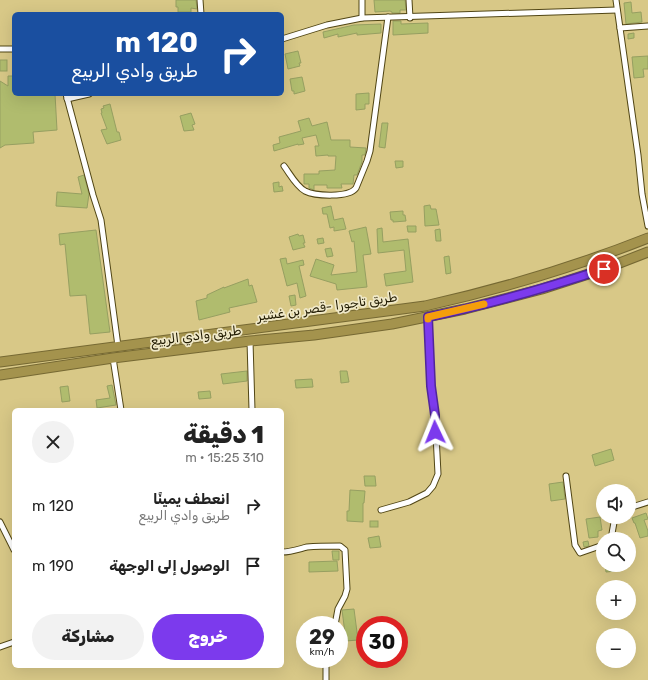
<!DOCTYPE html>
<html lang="ar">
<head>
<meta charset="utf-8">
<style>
  :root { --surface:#fff; --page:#f2f2f2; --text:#222; --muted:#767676; --accent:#7c3aed }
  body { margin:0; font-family:Rubik,"Noto Naskh Arabic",sans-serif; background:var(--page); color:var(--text); direction:rtl; height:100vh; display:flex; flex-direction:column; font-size:15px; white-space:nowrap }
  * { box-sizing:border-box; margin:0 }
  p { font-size:13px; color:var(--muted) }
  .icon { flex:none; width:22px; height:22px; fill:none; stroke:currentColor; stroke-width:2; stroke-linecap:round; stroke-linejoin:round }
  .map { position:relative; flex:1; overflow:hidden; direction:ltr }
  .side { position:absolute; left:12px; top:408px; width:272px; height:260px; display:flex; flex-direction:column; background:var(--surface); border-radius:6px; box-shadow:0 4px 16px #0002; direction:rtl }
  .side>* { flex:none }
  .top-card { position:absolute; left:12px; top:12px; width:272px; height:84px; border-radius:6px; box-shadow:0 4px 16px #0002; direction:rtl; background:#1a4fa0; color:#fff; overflow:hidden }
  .fabs { position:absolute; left:596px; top:484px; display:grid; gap:8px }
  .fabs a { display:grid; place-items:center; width:40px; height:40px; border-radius:50%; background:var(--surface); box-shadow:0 4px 16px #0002; font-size:20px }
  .speed { position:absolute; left:296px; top:616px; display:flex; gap:8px; font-size:20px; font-weight:700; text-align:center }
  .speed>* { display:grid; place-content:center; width:52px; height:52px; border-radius:50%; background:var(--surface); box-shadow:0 4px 16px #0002; line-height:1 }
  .speed small { font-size:10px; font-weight:400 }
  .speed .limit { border:6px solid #d22; background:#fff; color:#111 }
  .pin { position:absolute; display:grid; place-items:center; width:34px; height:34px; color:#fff; margin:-17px; border:2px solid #fff; border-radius:50%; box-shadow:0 1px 4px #0007 }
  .me { position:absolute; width:44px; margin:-22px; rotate:358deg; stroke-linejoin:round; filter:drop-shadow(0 0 3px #0008) }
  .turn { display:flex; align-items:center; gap:14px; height:84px; padding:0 20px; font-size:18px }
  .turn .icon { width:52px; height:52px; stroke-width:2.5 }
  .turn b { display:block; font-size:28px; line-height:34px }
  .round { display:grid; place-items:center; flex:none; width:42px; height:42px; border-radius:21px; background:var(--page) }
  .head { display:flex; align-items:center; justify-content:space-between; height:68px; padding:0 20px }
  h1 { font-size:24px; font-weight:800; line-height:30px }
  .button { display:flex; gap:8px; margin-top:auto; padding:8px 20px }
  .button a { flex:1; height:46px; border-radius:24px; background:var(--accent); color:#fff; font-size:16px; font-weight:800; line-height:46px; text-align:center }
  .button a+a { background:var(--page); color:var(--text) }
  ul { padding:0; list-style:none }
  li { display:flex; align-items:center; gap:12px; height:60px; padding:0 20px }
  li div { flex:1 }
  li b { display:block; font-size:15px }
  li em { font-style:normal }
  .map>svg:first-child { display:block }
  .building { fill:#b0bc6e; stroke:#969f61 }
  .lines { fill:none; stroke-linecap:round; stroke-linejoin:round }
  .street-casing { stroke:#514615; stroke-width:7 }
  .highway-casing { stroke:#766933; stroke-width:11 }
  .street { stroke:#fff; stroke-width:5 }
  .highway { stroke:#a4934d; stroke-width:9 }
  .route-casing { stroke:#51269a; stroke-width:10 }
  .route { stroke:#7c3aed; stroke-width:7 }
  .slow { stroke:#f59e0b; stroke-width:7 }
  .labels { text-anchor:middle; stroke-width:3.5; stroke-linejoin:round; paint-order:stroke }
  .street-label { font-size:13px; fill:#211b02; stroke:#f0e9c9 }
</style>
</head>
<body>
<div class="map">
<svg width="648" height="680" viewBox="0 0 648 680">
  <rect width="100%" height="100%" fill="#d8c887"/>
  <g class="building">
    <polygon points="176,0 196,0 197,9 191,8 191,12 178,12 178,7 176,7"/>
    <polygon points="374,0 405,0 406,10 400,10 400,13 392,13 392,12 390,11 375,12"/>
    <polygon points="631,2 632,13 641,12 642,22 626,24 624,3"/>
    <polygon points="393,21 401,21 401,24 428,23 428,33 393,35"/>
    <polygon points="381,24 381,33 357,35 357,33 338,37 338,34 324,38 323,32 354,25"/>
    <polygon points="634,33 634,38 628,39 628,34"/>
    <polygon points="298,51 301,63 299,63 300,66 288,69 285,54"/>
    <polygon points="648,56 648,69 643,69 644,77 634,78 632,57"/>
    <rect x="0" y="60" width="7" height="11"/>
    <polygon points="8,76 14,76 14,94 55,94 57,130 33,132 34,143 5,145 0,148 0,81 8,86"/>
    <polygon points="302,77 305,91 294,94 294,91 292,91 290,79"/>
    <polygon points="369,93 369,104 365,104 365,109 356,110 356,94"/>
    <polygon points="110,104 117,132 119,132 121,140 107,144 101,130 107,129 101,113 102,113 101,109 104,108 103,106"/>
    <polygon points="191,113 195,124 192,125 194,130 184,131 180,116"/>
    <polygon points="309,118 312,126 327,122 331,140 350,140 350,147 366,148 365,155 362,155 362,162 357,175 354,175 353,184 341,184 342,188 327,188 327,185 314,185 314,190 309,188 309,184 304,184 304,174 319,174 319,171 335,170 336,156 328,156 328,155 316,156 315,146 319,146 316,135 302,138 304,144 298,145 298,144 274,151 273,145 280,143 279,137 301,131 298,121"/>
    <polygon points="382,123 388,123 385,148 379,147"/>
    <polygon points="395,161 403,161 403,167 396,168"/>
    <polygon points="84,175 89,194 87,208 56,206 57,192 82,194 78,177"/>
    <polygon points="279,182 279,187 282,186 283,191 274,192 273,183"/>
    <polygon points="430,205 431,209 436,209 439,225 425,226 424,206"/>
    <polygon points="331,206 334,220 343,218 346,229 334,231 334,227 330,228 327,214 323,214 322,208"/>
    <polygon points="403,211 403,215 405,215 406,221 393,222 393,220 391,220 390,212"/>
    <polygon points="407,226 416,226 416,232 408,232"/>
    <polygon points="366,227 371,254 363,255 367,287 337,290 336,284 310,276 316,259 334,265 331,275 357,272 354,241 352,242 349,231"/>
    <polygon points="382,228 383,242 408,239 413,282 386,286 384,274 406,271 404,250 378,253 377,229"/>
    <polygon points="440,229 441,241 436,241 435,230"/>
    <polygon points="96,230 110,332 90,334 86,295 70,296 65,244 60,245 59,234"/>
    <polygon points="298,234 299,236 303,235 305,243 303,243 305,247 293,250 289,237"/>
    <polygon points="323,238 324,243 318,244 317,239"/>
    <polygon points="331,248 333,256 327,257 325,249"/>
    <polygon points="449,256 451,273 446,274 444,257"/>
    <polygon points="286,258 287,264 303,260 304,265 299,266 306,296 300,298 297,283 287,286 280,259"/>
    <polygon points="248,279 249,286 252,285 257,302 229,308 230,312 199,320 196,301 207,298 207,295 224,287 224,288"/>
    <polygon points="295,295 296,305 291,306 289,296"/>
    <polygon points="247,371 247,381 223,384 221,374"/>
    <polygon points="340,371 347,371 349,382 341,383"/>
    <polygon points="312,379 313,387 296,388 295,380"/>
    <polygon points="112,385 116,405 97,408 96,400 110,398 107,386"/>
    <polygon points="68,386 70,401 62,402 60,387"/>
    <polygon points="210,391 211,398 199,399 198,392"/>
    <polygon points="611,449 614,460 595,466 592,455"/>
    <polygon points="364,476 375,476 376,486 365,486"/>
    <polygon points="563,482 565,499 551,501 549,484"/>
    <polygon points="350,490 365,491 364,503 363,503 363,522 347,521 347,511 349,511"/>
    <polygon points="646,513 648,519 644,520 648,531 648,536 640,538 635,523 634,523 632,518"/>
    <polygon points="600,517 602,530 598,531 598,537 589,538 586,519"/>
    <rect x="370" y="521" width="8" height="6"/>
    <polygon points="379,536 381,547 370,548 368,538"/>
    <polygon points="588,541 589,546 584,547 583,542"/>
    <polygon points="332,551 339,551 339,560 333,560"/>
    <polygon points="337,561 338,571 309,572 309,562"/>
    <polygon points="605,565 616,565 616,571 606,572"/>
    <polygon points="354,609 358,640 346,641 342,610"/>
  </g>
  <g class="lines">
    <g class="street-casing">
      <g id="street">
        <polyline points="200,0 201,14"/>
        <polyline points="362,0 362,18"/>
        <polyline points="409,0 410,18"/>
        <polyline points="616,0 638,155 642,194 648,226"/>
        <polyline points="620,28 648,26"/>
        <polyline points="282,39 327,25 362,18 617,10"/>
        <polyline points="0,49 14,49"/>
        <polyline points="66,94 93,195 101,220 118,346"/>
        <polyline points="67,99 89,94"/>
        <path d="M284,166C290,174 296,186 305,191C315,196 349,198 356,188L367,161L370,151L388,17"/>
        <polyline points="250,341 252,410"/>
        <polyline points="113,358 121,410"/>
        <polyline points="566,476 575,545 580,553 603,545"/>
        <polyline points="629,508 648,502"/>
        <polyline points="381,510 409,502 427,493 433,486 438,474 435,415 431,386 428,317"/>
        <polyline points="0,522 14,550"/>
        <polyline points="611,539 615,517"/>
        <path d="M282,552C291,552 299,549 307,547C318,546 329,546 340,546L345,550L347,589L345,596L338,609L335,625"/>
        <polyline points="0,647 14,642"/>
        <polyline points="326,680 326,659"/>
      </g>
    </g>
    <g class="highway-casing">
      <g id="highway">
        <path d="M0,362L425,306C501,289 575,267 648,238"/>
        <polyline points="0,375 113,358 250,341 314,335 392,324 465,309 542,289 604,269 648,252"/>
      </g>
    </g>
    <use href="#street" class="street"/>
    <use href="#highway" class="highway"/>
  </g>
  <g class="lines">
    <g class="route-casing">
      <path id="route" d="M435,432V415L431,386L428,317C488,305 546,288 604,269"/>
    </g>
    <use href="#route" class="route"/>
    <polyline class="slow" points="428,319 428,317 484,304"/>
  </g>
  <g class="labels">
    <g class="street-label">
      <text transform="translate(327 306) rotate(-8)" y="5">طريق تاجورا -قصر بن غشير</text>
      <text transform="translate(196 335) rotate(-7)" y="5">طريق وادي الربيع</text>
    </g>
  </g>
</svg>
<div class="fabs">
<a><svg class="icon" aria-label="sound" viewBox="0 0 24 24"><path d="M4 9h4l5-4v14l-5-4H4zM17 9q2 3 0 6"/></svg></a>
<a><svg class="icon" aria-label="search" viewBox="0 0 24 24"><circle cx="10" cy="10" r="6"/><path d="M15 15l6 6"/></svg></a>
<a>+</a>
<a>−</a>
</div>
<div class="speed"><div>29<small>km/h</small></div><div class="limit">30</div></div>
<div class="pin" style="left:604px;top:269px;background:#d93025"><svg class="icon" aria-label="arrive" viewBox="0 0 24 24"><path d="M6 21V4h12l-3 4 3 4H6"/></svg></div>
<svg class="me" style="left:435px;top:432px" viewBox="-20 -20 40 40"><path d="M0-17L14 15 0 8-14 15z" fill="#7c3aed" stroke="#fff" stroke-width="4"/></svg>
<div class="top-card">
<div class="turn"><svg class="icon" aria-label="right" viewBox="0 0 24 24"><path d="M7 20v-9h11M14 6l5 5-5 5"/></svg><div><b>120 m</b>طريق وادي الربيع</div></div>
</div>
<section class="side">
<div class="head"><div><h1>1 دقيقة</h1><p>310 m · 15:25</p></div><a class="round"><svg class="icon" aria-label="close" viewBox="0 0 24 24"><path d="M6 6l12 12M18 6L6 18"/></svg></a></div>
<ul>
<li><svg class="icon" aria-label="right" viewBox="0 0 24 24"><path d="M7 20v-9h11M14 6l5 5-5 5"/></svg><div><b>انعطف يمينًا</b><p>طريق وادي الربيع</p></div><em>120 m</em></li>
<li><svg class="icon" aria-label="arrive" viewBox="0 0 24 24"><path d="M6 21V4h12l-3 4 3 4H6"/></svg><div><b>الوصول إلى الوجهة</b></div><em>190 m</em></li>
</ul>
<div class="button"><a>خروج</a><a>مشاركة</a></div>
</section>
</div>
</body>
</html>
